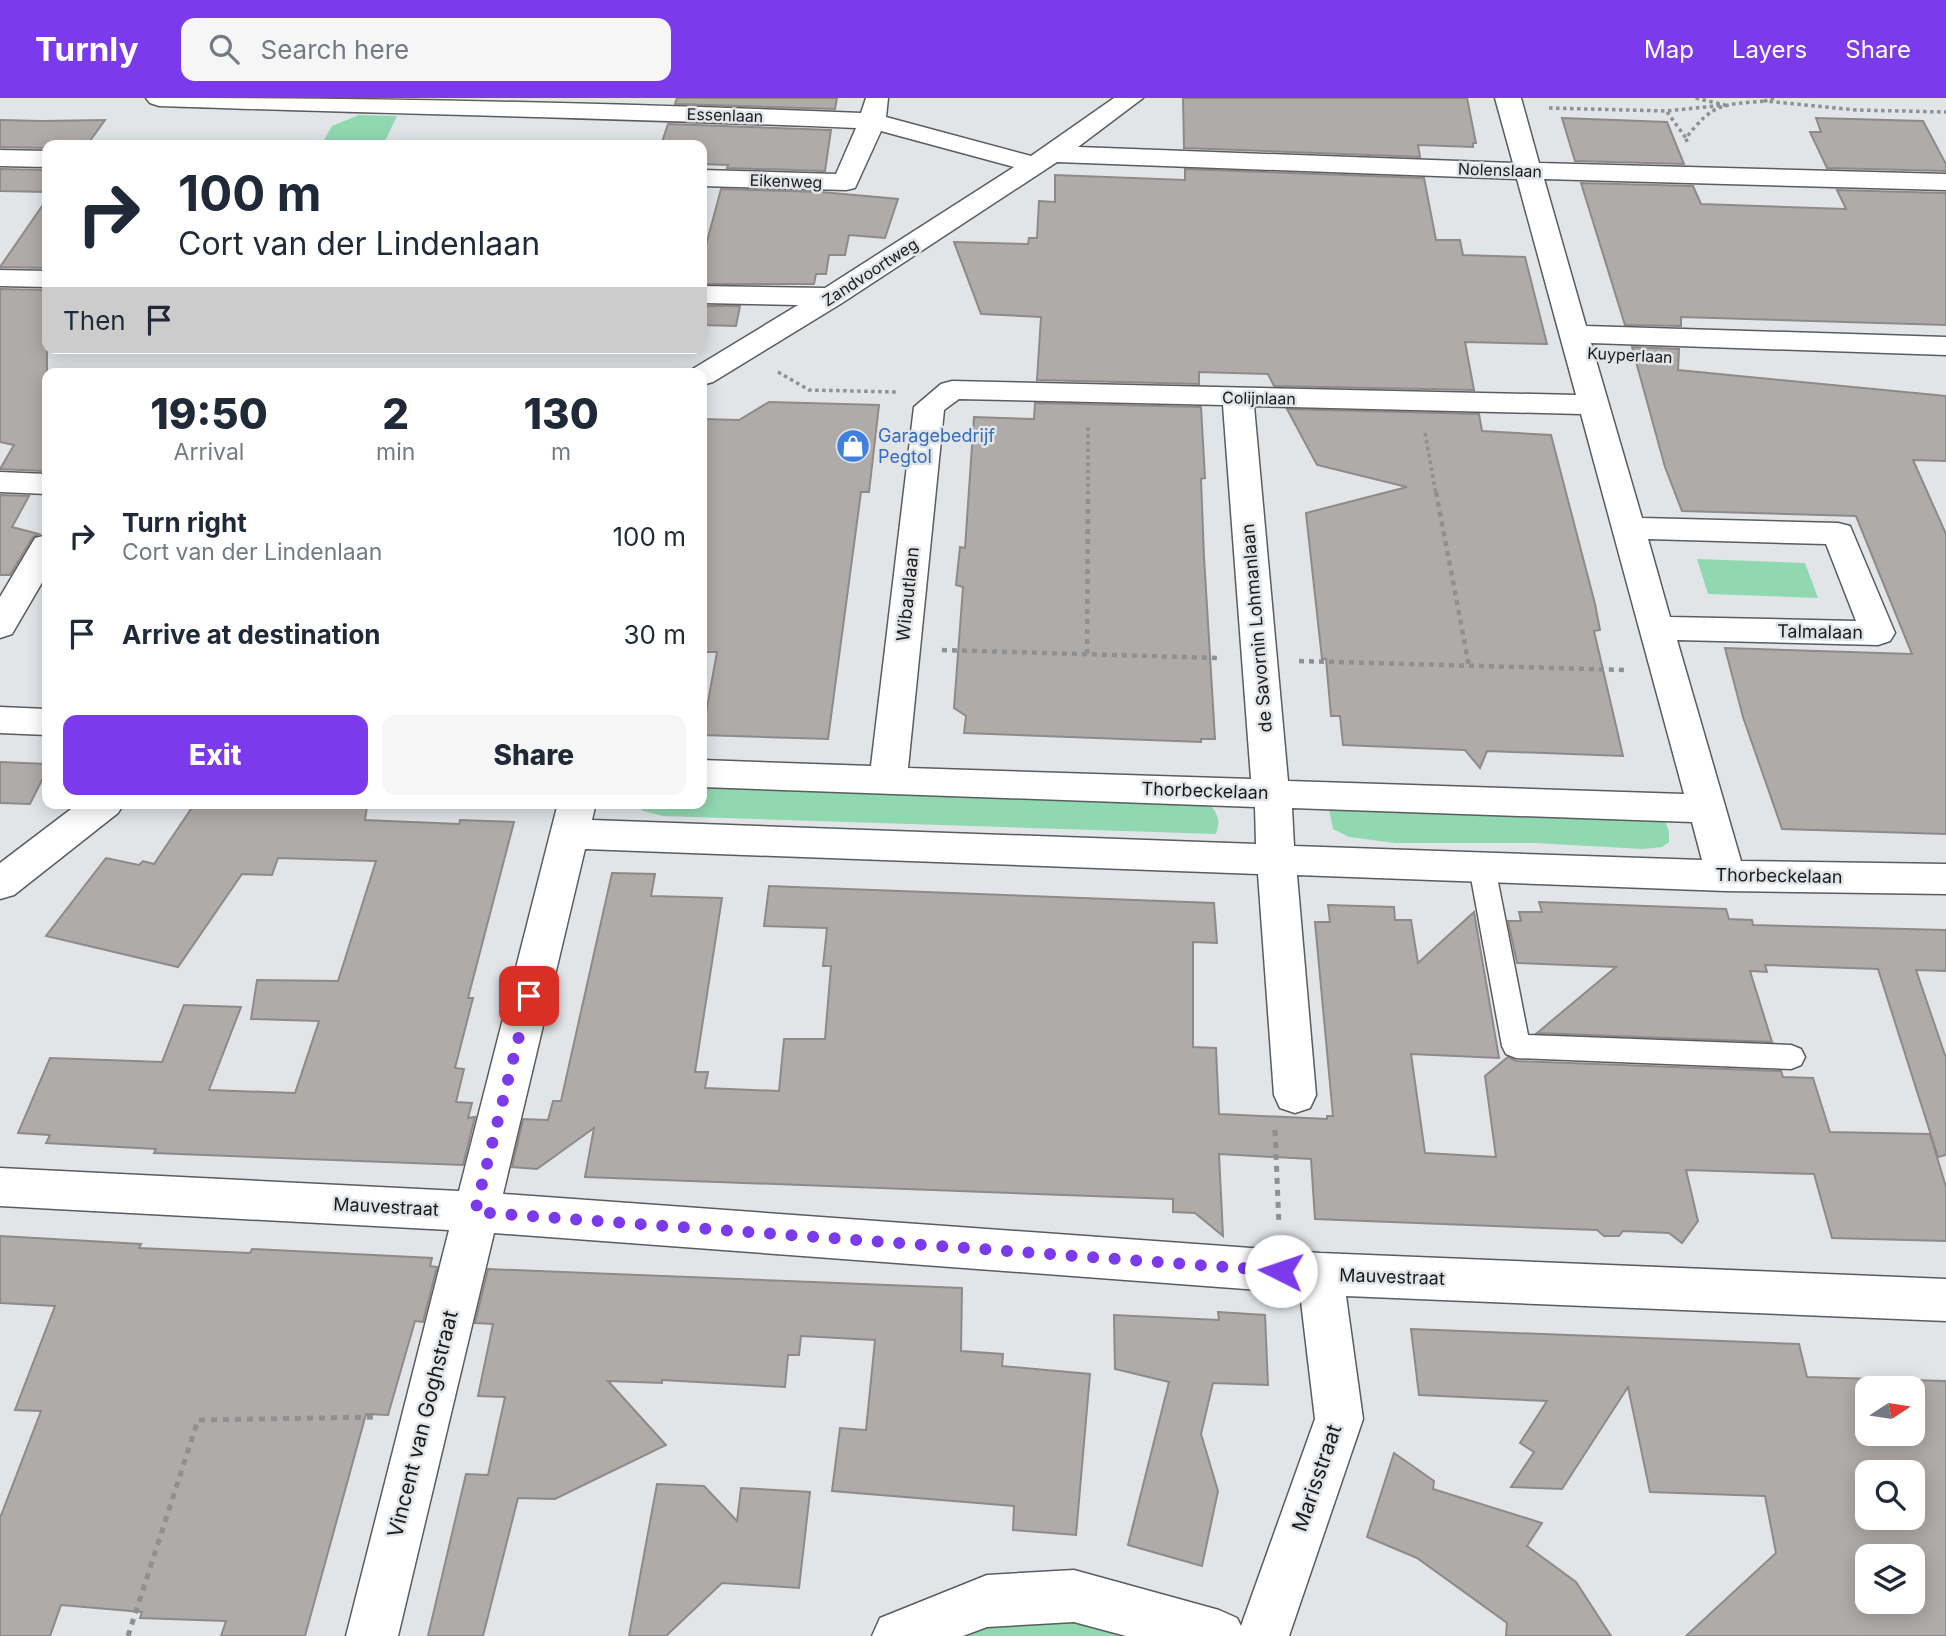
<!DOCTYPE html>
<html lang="en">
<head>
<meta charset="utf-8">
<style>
  :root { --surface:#fff; --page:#f6f6f7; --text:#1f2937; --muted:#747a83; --accent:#7c3aed }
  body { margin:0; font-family:Inter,sans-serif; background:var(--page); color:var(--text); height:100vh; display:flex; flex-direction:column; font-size:26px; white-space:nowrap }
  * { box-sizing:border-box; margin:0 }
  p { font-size:23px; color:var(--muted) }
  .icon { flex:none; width:38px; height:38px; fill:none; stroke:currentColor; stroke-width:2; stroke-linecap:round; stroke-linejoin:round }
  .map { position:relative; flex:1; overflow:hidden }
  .sheet { position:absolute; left:42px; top:270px; width:665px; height:441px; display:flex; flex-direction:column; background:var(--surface); border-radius:14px; box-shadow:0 4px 18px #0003 }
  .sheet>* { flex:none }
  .top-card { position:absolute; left:42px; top:42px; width:665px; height:214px; border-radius:14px; box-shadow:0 4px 18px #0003; background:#fff; color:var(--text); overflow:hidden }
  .needle { width:46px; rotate:78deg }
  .controls { position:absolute; left:1855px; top:1278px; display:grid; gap:14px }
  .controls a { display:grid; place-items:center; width:70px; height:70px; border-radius:14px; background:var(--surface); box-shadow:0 4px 18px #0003; font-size:35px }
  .pin { position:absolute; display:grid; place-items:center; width:60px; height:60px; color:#fff; margin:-30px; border-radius:14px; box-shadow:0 4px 10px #0006 }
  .me { position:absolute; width:77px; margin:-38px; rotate:274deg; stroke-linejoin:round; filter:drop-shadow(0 0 5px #0008) }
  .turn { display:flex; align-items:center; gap:24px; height:147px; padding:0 21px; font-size:32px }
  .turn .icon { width:91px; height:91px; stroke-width:2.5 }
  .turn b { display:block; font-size:49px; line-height:60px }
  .then { display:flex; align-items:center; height:66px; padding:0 21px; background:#0003; gap:14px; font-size:26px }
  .eta { display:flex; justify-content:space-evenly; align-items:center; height:119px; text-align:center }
  .eta b { font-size:42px; font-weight:800; line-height:49px }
  .primary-button { display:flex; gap:14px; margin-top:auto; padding:14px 21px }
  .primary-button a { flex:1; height:80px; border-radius:14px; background:var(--accent); color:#fff; font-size:28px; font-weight:800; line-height:80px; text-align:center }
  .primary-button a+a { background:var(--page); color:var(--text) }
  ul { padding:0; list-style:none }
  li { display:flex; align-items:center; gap:21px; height:98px; padding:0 21px }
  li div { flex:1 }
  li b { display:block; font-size:26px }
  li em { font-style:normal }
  header { display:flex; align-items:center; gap:42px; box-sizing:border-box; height:98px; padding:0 35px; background:var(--accent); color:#fff }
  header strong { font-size:33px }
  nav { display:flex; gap:38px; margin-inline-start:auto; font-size:24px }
  .search { width:490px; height:63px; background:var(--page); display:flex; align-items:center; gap:18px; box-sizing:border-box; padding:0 24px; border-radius:14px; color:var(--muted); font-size:26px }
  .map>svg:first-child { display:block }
  .green { fill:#90d8b0 }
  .building { fill:#afaba9; stroke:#8f8a89; stroke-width:2; fill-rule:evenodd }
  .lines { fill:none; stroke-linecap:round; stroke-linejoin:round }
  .lane-casing { stroke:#5a5c5f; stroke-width:3 }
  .street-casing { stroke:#5a5c5f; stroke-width:3 }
  .path-far2 { stroke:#8e9092; stroke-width:3.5; stroke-dasharray:3.5 3.5; stroke-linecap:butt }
  .path-far1 { stroke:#8e9092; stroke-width:4.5; stroke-dasharray:5 5; stroke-linecap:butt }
  .path { stroke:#8e9092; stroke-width:5; stroke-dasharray:6 6; stroke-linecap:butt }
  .lane { fill:#fff; fill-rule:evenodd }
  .street { fill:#fff; fill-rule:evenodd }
  .route { stroke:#7c3aed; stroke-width:12; stroke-dasharray:0 21.6 }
  .labels { text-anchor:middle; stroke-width:5; stroke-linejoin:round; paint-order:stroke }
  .far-street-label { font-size:16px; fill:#191a1b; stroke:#e2e5e8 }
  .shop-label { font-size:18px; fill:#366cbe; stroke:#e2e5e8; text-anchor:start }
  .street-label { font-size:18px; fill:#191a1b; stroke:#e2e5e8 }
  .near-street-label { font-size:21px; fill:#191a1b; stroke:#e2e5e8 }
</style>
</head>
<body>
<header>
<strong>Turnly</strong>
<div class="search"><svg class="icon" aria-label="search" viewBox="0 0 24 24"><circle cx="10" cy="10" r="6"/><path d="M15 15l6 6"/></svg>Search here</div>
<nav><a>Map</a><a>Layers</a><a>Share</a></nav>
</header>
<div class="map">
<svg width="1946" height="1538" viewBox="0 0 1946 1538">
  <rect width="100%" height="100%" fill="#e2e5e8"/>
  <g class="green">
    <polygon points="359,17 397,18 383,47 321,47 332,28"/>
    <polygon points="1697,461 1805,465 1818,500 1708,496"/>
    <path d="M702,686L1125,699L1212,709C1219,719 1220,724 1216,736L663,718L643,713L638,708L640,705H702Z"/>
    <polygon points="1340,707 1651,720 1666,725 1669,734 1669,744 1662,749 1643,751 1535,745 1395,745 1349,739 1333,731 1329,712"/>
    <polygon points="1056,1519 1132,1538 941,1538 1017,1521"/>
  </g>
  <g class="building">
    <polygon points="677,0 837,0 835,11 675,6"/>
    <polygon points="1183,0 1467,0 1476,45 1473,45 1473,49 1418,47 1420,59 1184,50"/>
    <polygon points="1562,20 1667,24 1684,66 1575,63"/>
    <polygon points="1816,20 1923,23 1946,66 1946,73 1827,70 1810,34 1821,34"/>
    <polygon points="0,22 42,23 105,22 87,47 47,47 47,50 0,49"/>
    <polygon points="668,26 831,32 825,73 727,70 728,67 702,66 702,47 661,47"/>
    <polygon points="0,71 47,72 47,94 0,93"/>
    <polygon points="1185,71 1424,80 1436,142 1460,142 1463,157 1525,159 1547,246 1465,244 1474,292 1274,288 1268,276 1199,274 1199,286 1037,282 1041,219 981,216 954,144 1028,146 1029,140 1037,140 1039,103 1055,104 1055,77 1185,82"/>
    <polygon points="1581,85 1693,88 1701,106 1846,111 1837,92 1946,95 1946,227 1681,219 1681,228 1625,227"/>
    <polygon points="721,91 821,94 898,101 885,140 849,137 845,157 829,157 826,176 816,176 814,186 702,186 702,162"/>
    <polygon points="47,101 47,170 0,169"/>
    <polygon points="0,191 47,192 47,364 42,373 0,371 14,347 0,344"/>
    <polygon points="702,208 740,208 736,228 702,227"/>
    <polygon points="1632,249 1679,251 1678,272 1946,298 1946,363 1913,362 1946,436 1946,736 1782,731 1743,619 1725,550 1912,556 1856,418 1682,413 1665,369"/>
    <polygon points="769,304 879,307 869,394 861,394 828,641 702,637 717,554 702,554 702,321 739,322"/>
    <polygon points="1035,305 1201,309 1205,380 1201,381 1204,459 1215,641 1201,641 1201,644 964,635 966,618 954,610 963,489 956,487 960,449 965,450 974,319 1034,321"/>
    <polygon points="1287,311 1479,316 1482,333 1551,337 1595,506 1600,532 1594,533 1623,658 1487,653 1480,670 1465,652 1343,647 1340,618 1331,618 1326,561 1322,561 1306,415 1407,389 1317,367"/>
    <polygon points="0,397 29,398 12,429 39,436 33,439 10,477 0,477"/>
    <polygon points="0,664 47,666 47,672 30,706 0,705"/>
    <polygon points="195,705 367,709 365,722 459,726 460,722 514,724 468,900 473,900 455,970 464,971 456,1004 472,1005 468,1020 475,1019 463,1067 154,1055 156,1051 46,1045 50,1037 18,1035 50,960 162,964 184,907 241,909 209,992 295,995 319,923 251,921 257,882 338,883 376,763 278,760 272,777 242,776 178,869 46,838 106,760 139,767 143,763 154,766"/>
    <polygon points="612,775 655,776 651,798 722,800 695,974 708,974 705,990 779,993 784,941 825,941 831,868 823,868 827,830 764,828 769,788 1214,805 1217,845 1193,844 1193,949 1216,950 1219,1016 1327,1021 1327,1018 1333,1018 1315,824 1330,824 1328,807 1394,809 1395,822 1411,822 1418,865 1474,814 1499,960 1411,956 1425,1055 1496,1059 1485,978 1508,959 1516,963 1781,973 1783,979 1813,980 1830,1034 1930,1036 1946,1089 1946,1143 1832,1140 1814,1076 1686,1072 1698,1123 1682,1145 1669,1135 1623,1133 1619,1138 1604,1138 1597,1132 1315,1121 1311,1061 1219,1056 1223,1138 1195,1115 1173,1114 1173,1101 585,1079 594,1030 537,1071 512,1069 523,1021 548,1022 553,1003 561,1003"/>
    <polygon points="1539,804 1726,811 1729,821 1752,822 1753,827 1946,832 1946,873 1916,872 1946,960 1946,1057 1938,1059 1878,871 1765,867 1767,874 1750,873 1772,944 1537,935 1616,869 1517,865 1508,823 1521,823 1519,814 1542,814"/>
    <polygon points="0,1138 141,1146 139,1150 250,1155 252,1151 432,1160 430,1168 437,1169 423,1224 415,1223 388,1317 366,1316 305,1538 221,1538 226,1523 140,1520 142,1514 61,1507 50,1538 0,1538 0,1420 41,1313 15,1312 55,1208 0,1205"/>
    <polygon points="488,1171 962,1190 961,1253 1003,1256 1002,1268 1090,1276 1076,1437 1013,1432 1014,1408 832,1393 840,1330 866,1332 875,1242 801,1238 799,1257 788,1257 785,1289 662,1282 662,1285 608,1283 666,1347 555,1401 518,1400 483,1538 428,1538 466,1376 488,1377 505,1299 478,1298 493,1226 475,1225"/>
    <polygon points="1218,1214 1265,1217 1268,1287 1213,1285 1201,1336 1218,1393 1202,1468 1128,1447 1169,1284 1115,1271 1114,1217 1219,1222"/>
    <path d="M1411,1231L1799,1246L1807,1279L1946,1283V1538H1686L1776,1455L1765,1398L1650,1394L1628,1289L1562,1391L1511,1389L1534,1354L1520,1345L1547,1303L1419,1297ZM1867,1290H1913V1335H1867ZM1867,1374H1913V1419H1867ZM1867,1458H1913V1503H1867Z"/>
    <polygon points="1394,1355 1434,1383 1433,1391 1542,1425 1527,1448 1576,1484 1611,1538 1506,1538 1507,1525 1417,1460 1367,1439"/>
    <polygon points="657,1386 704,1388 737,1423 741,1390 810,1394 799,1490 722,1485 666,1538 629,1538"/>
  </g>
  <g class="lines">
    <g class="lane-casing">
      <polygon id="lane" points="1482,759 1491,762 1495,769 1528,937 1791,947 1801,951 1805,959 1801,967 1791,971 1516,960 1506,956 1502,948 1469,769 1473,762"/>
    </g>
    <g class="street-casing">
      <g id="street">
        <path d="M146,0C385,0 623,5 861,15L866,0H888L886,19L1031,58L1114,0H1143L1078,49L1513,65L1495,0H1521L1539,65L1946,76V92L1544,81L1586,228L1946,239V257L1591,245L1642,420L1838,425L1850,428L1895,535L1890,543L1878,547L1677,542L1741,763L1946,766V796L1726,793L1297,777L1316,997L1310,1010L1295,1015L1280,1010L1274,997L1258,776L585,751L503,1096L1320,1155L1946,1181V1223L1346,1198L1363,1321L1289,1538H1126L1074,1524L987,1529L963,1538H872L880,1520L987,1477L1074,1472L1219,1512L1237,1520L1241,1528L1315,1321L1300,1195L494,1135L398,1538H346L449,1132L0,1108V1070L459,1093L558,705H596L592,722L1256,746L1255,709L702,689V662L871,668L914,309L941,286L952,283L1576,297L1517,81L1057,64L842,205L713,284L702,287V275H689L691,272L798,207L702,205V188L825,190L1014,69L881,33L855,90L846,92L702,88V72L836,76L856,30C624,20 391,16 159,8L150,5ZM959,301L1223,307L1251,681L908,670L944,312ZM1254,308L1581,316L1684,696L1288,683ZM1648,441L1826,446L1856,523L1670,519ZM1292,710L1692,724L1702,762L1294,748Z"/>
        <polygon points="0,52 47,53 47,69 0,68"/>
        <polygon points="0,172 47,173 47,189 0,188"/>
        <polygon points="0,374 47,376 47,396 0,394"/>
        <polygon points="47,437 47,476 12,536 0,540 0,499 35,440"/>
        <polygon points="0,609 47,611 47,637 0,635"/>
        <polygon points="79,705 124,705 118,715 14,797 0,801 0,765"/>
      </g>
    </g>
    <g class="path-far2">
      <polyline points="1774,0 1765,3 1856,12 1946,14"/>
      <polyline points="1549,10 1666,13 1725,7 1695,0"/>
      <polyline points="1667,14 1686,40"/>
      <path d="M1687,44L1686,40C1714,4 1722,7 1765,3"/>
      <polyline points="778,274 809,292 897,294"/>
      <polyline points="1425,335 1436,396"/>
      <polyline points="1088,396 1088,326"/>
    </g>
    <g class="path-far1">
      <polyline points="1436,394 1469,568"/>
      <polyline points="942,552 1217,560"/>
      <polyline points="1087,556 1088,394"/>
      <polyline points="1299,563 1626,572"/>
    </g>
    <g class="path">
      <polyline points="1275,1032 1279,1128"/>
      <polyline points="128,1538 198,1322 379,1319"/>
    </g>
    <use href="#lane" class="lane"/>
    <use href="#street" class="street"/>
  </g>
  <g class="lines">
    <polyline class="route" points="529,898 475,1114 1281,1173"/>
  </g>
  <defs>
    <g id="shop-disc" transform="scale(1.75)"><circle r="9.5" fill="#3f7fe0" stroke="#e2e5e8"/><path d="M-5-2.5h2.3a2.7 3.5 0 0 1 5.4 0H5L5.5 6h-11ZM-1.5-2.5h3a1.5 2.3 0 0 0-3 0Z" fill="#fff"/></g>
  </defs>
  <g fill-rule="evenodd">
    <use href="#shop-disc" x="853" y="348"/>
  </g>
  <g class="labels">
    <g class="far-street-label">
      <text transform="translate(725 17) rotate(2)" y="6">Essenlaan</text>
      <text transform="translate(1500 72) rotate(2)" y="6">Nolenslaan</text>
      <text transform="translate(786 83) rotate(2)" y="6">Eikenweg</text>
      <text transform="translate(870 174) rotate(-33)" y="6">Zandvoortweg</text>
      <text transform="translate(1630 257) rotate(3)" y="6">Kuyperlaan</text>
      <text transform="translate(1259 300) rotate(1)" y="6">Colijnlaan</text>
    </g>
    <g class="shop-label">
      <text x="878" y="344">Garagebedrijf<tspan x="878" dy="21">Pegtol</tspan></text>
    </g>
    <g class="street-label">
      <text transform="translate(908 496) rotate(-84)" y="6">Wibautlaan</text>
      <text transform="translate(1257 530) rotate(-95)" y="6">de Savornin Lohmanlaan</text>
      <text transform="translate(1820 534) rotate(1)" y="6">Talmalaan</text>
      <text transform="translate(1205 693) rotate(2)" y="6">Thorbeckelaan</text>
      <text transform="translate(1779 778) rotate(1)" y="6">Thorbeckelaan</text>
      <text transform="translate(386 1109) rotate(3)" y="6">Mauvestraat</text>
      <text transform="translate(1392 1179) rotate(2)" y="6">Mauvestraat</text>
    </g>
    <g class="near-street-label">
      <text transform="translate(423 1326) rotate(-76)" y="7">Vincent van Goghstraat</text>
      <text transform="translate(1317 1380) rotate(-71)" y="7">Marisstraat</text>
    </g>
  </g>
</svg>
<div class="controls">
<a><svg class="needle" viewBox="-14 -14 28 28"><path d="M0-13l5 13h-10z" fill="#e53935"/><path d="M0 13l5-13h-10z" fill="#747a83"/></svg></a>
<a><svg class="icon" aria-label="search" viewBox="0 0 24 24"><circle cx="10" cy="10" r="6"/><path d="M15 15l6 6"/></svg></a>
<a><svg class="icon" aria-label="layers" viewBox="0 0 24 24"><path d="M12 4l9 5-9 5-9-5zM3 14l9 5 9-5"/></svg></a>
</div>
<div class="pin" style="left:529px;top:898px;background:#d93025"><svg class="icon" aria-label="arrive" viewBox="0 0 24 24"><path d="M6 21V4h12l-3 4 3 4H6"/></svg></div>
<svg class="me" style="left:1281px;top:1173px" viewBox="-20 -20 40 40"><circle r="19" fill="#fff"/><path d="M0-13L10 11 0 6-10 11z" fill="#7c3aed"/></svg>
<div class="top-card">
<div class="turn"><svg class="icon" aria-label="right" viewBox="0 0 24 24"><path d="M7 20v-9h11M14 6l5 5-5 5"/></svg><div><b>100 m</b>Cort van der Lindenlaan</div></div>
<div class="then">Then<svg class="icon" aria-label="arrive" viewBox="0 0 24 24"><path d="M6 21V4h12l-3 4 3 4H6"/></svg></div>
</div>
<section class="sheet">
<div class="eta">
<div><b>19:50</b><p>Arrival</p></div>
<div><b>2</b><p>min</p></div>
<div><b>130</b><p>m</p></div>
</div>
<ul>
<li><svg class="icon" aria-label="right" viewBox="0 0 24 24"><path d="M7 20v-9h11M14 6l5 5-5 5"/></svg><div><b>Turn right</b><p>Cort van der Lindenlaan</p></div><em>100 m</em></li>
<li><svg class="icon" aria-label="arrive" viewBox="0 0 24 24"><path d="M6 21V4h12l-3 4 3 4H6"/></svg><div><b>Arrive at destination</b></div><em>30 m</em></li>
</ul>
<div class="primary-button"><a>Exit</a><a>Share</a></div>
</section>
</div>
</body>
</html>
